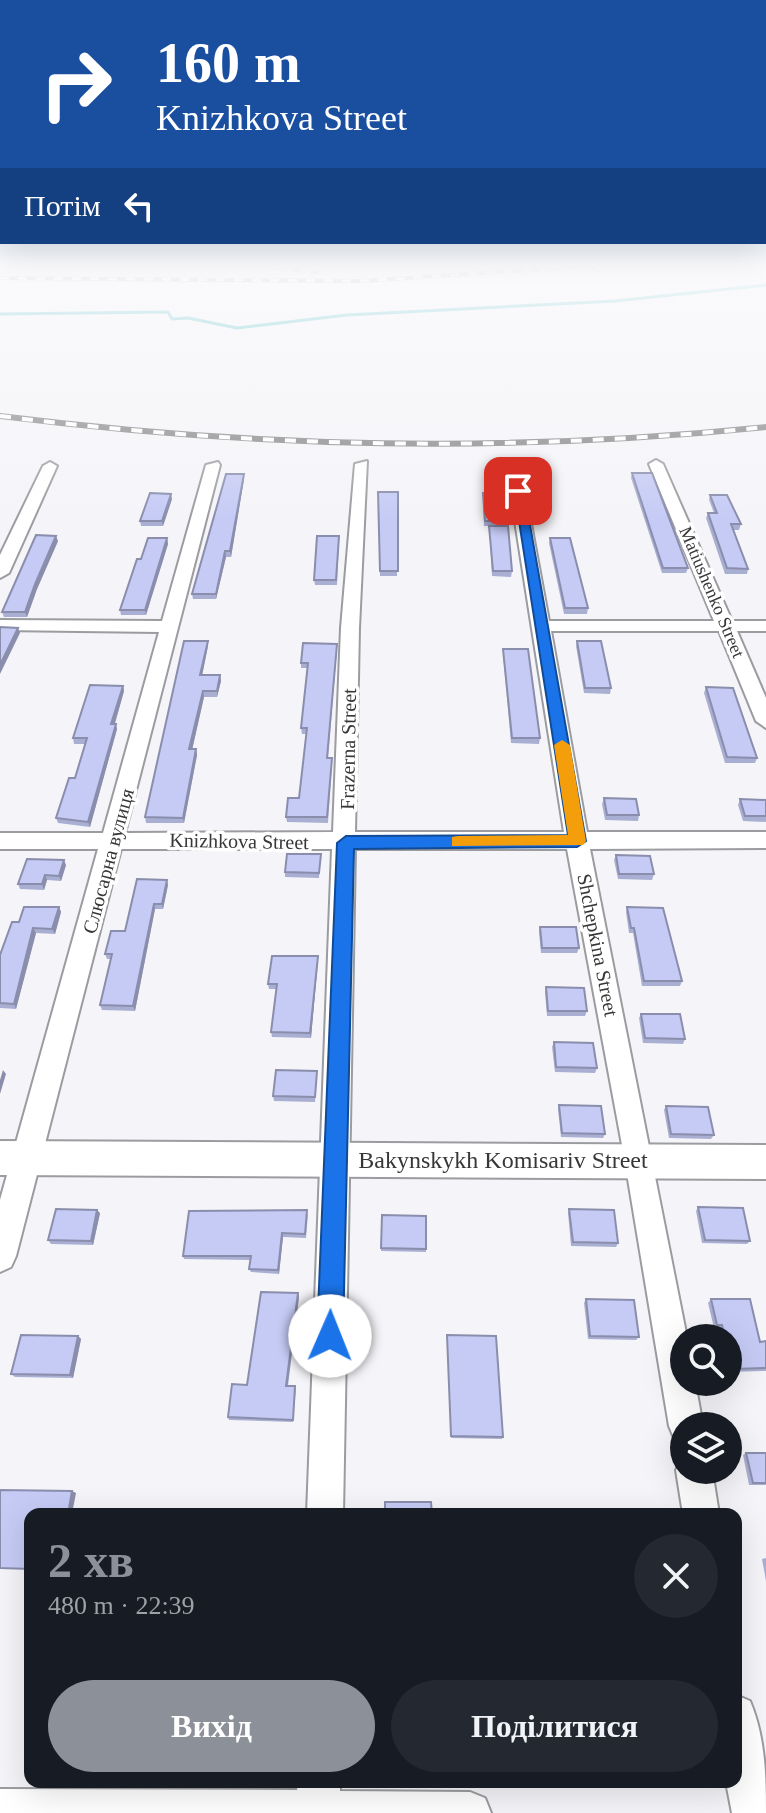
<!DOCTYPE html>
<html lang="uk">
<head>
<meta charset="utf-8">
<style>
  :root { --surface:#171b24; --page:#242831; --text:#f1f3f6; --muted:#9ea1a6; --accent:#8c9099 }
  body { margin:0; font-family:"Times New Roman",serif; background:var(--page); color:var(--text); height:100vh; display:flex; flex-direction:column; font-size:30px; white-space:nowrap }
  * { box-sizing:border-box; margin:0 }
  p { font-size:26px; color:var(--muted) }
  .icon { flex:none; width:44px; height:44px; fill:none; stroke:currentColor; stroke-width:2; stroke-linecap:round; stroke-linejoin:round }
  .map { position:relative; flex:1; overflow:hidden }
  .sheet { position:absolute; left:24px; top:1508px; width:718px; height:280px; display:flex; flex-direction:column; background:var(--surface); border-radius:16px; box-shadow:0 8px 32px #0002 }
  .sheet>* { flex:none }
  .guide { position:absolute; left:0px; top:0px; width:766px; height:244px; box-shadow:0 8px 32px #0002; background:#1a4fa0; color:#fff; overflow:hidden }
  .fabs { position:absolute; left:670px; top:1324px; display:grid; gap:16px }
  .fabs a { display:grid; place-items:center; width:72px; height:72px; border-radius:50%; background:var(--surface); box-shadow:0 8px 32px #0002; font-size:40px }
  .pin { position:absolute; display:grid; place-items:center; width:68px; height:68px; color:#fff; margin:-34px; border-radius:16px; box-shadow:0 4px 12px #0006 }
  .me { position:absolute; width:88px; margin:-44px; rotate:1deg; stroke-linejoin:round; filter:drop-shadow(0 0 6px #0008) }
  .turn { display:flex; align-items:center; gap:28px; height:168px; padding:0 24px; font-size:36px }
  .turn .icon { width:104px; height:104px; stroke-width:2.5 }
  .turn b { display:block; font-size:56px; line-height:68px }
  .then { display:flex; align-items:center; height:76px; padding:0 24px; background:#0003; gap:16px; font-size:30px }
  .round { display:grid; place-items:center; flex:none; width:84px; height:84px; border-radius:42px; background:var(--page) }
  .headline { display:flex; align-items:center; justify-content:space-between; height:136px; padding:0 24px }
  h1 { font-size:48px; font-weight:600; line-height:60px; color:var(--accent) }
  .primary-button { display:flex; gap:16px; margin-top:auto; padding:16px 24px }
  .primary-button a { flex:1; height:92px; border-radius:48px; background:var(--accent); color:#fff; font-size:32px; font-weight:600; line-height:92px; text-align:center }
  .primary-button a+a { background:var(--page); color:var(--text) }
  .map>svg:first-child { display:block }
  .lines { fill:none; stroke-linecap:round; stroke-linejoin:round }
  .stream { stroke:#50bcc3; stroke-width:3 }
  .minor-casing { stroke:#9b9c9f; stroke-width:4 }
  .tertiary-casing { stroke:#9b9c9f; stroke-width:4 }
  .minor { fill:#fff; fill-rule:evenodd }
  .tertiary { fill:#fff; fill-rule:evenodd }
  .rail-far1-casing { stroke:#808082; stroke-width:4 }
  .rail-casing { stroke:#808082; stroke-width:6 }
  .rail-far1 { stroke:#fff; stroke-width:3; stroke-dasharray:9; stroke-linecap:butt }
  .rail { stroke:#fff; stroke-width:4; stroke-dasharray:11; stroke-linecap:butt }
  .wall { fill:#a9afd3 }
  .shaded-wall { fill:#8a8eac }
  .building { fill:#c5cbf5; stroke:#8a8eac; stroke-width:2 }
  .route { fill:#1a73e8; stroke:#114b97; stroke-width:2 }
  .slow { fill:#f59e0b }
  .labels { text-anchor:middle; stroke-width:7; stroke-linejoin:round; paint-order:stroke }
  .far-street-label { font-size:18px; fill:#373738; stroke:#fff }
  .street-label { font-size:20px; fill:#373738; stroke:#fff }
  .near-street-label { font-size:24px; fill:#373738; stroke:#fff }
</style>
</head>
<body>
<div class="map">
<svg width="766" height="1813" viewBox="0 0 766 1813">
  <rect width="100%" height="100%" fill="#f5f5f9"/>
  <g class="lines">
    <polyline class="stream" points="0,314 168,312 172,319 188,318 237,328 347,315 615,301 766,285"/>
    <g class="minor-casing">
      <g id="minor">
        <polygon points="592,267 603,267 598,270"/>
        <polygon points="656,460 663,464 732,621 766,621 766,631 737,631 766,698 766,728 756,721 719,631 551,631 587,832 766,832 766,848 590,849 687,1338 684,1338 684,1382 695,1382 703,1426 684,1426 684,1443 674,1438 669,1426 625,1161 567,849 355,849 343,1514 307,1514 332,849 121,849 16,1256 11,1267 0,1272 0,1200 98,849 0,849 0,833 103,833 159,632 0,630 0,620 162,621 206,465 218,462 220,465 125,833 333,832 341,628 355,464 367,461 359,628 355,832 564,832 506,464 513,460 520,464 549,621 714,621 649,464"/>
        <polygon points="50,462 57,466 9,573 0,578 0,555 43,466"/>
        <polygon points="684,1456 684,1470 712,1470 719,1514 683,1514 676,1470"/>
        <path d="M736,1695L750,1701C765,1736 766,1775 766,1813H732L726,1782H736Z"/>
        <polygon points="298,1782 340,1782 340,1791 470,1792 485,1798 491,1813 0,1813 0,1789 297,1790"/>
      </g>
    </g>
    <g class="tertiary-casing">
      <polygon id="tertiary" points="0,1141 766,1145 766,1179 0,1175"/>
    </g>
    <use href="#minor" class="minor"/>
    <use href="#tertiary" class="tertiary"/>
    <g class="rail-far1-casing">
      <g id="rail-far1">
        <polyline points="266,267 317,272"/>
        <polyline points="0,278 361,281 577,267"/>
      </g>
    </g>
    <g class="rail-casing">
      <path id="rail" d="M0,416C258,448 507,453 766,427"/>
    </g>
    <use href="#rail-far1" class="rail-far1"/>
    <use href="#rail" class="rail"/>
  </g>
  <g class="wall">
    <polygon points="632,473 688,568 686,573 662,573 631,478"/>
    <polygon points="244,474 244,479 231,557 226,557 216,599 193,599 192,594"/>
    <polygon points="378,492 398,492 397,576 380,576"/>
    <polygon points="483,493 501,521 501,526 512,571 511,577 492,576 489,526 484,526"/>
    <polygon points="710,495 741,524 739,530 733,530 748,569 747,574 725,574 706,518 708,513 714,513 709,500"/>
    <polygon points="172,499 163,526 141,526 140,521"/>
    <polygon points="167,538 168,544 146,615 121,615 120,610 141,559"/>
    <polygon points="550,538 588,608 587,614 564,614 549,543"/>
    <polygon points="58,541 37,589 27,617 4,617 2,612"/>
    <polygon points="339,541 337,585 315,585 314,580"/>
    <polygon points="577,641 611,688 610,694 584,693 576,646"/>
    <polygon points="208,646 202,675 220,675 221,681 217,697 204,697 192,749 196,749 197,755 184,823 146,823 145,817"/>
    <polygon points="337,649 328,758 332,758 332,763 328,823 287,822 286,817 299,798 307,734 302,734 301,728 308,668 301,668 301,663"/>
    <polygon points="503,649 540,738 539,744 511,743 503,654"/>
    <polygon points="123,686 124,691 115,724 117,729 90,827 58,823 56,818 75,778 86,744 74,744 73,738"/>
    <polygon points="706,687 757,758 755,763 725,763 704,693"/>
    <polygon points="604,798 639,815 638,821 605,820 602,804"/>
    <polygon points="740,799 766,800 766,822 743,821 738,805"/>
    <polygon points="321,854 319,878 285,877 285,872"/>
    <polygon points="616,855 654,874 652,880 618,879 614,860"/>
    <polygon points="66,865 61,881 47,880 44,890 20,889 18,884"/>
    <polygon points="168,885 163,909 155,909 135,1011 102,1010 100,1005 111,959 107,959 105,954 125,931"/>
    <polygon points="59,907 61,912 55,934 36,933 16,1009 0,1008 0,955 19,922"/>
    <polygon points="627,907 682,981 680,986 642,986 633,933 629,933 626,912"/>
    <polygon points="540,927 579,948 577,953 541,953 539,932"/>
    <polygon points="318,956 311,1038 272,1037 271,1032 276,989 269,989 268,984"/>
    <polygon points="546,987 587,1011 585,1016 547,1016 545,992"/>
    <polygon points="641,1014 685,1039 683,1044 643,1043 639,1018"/>
    <polygon points="554,1042 597,1068 595,1073 555,1072 552,1047"/>
    <polygon points="317,1075 315,1102 274,1101 273,1096"/>
    <polygon points="559,1105 605,1134 603,1138 561,1137 558,1109"/>
    <polygon points="666,1106 714,1135 711,1139 669,1138 664,1110"/>
    <polygon points="698,1207 750,1241 747,1244 702,1243 696,1211"/>
    <polygon points="569,1209 618,1243 616,1247 571,1246 568,1213"/>
    <polygon points="100,1213 93,1245 51,1244 48,1240"/>
    <polygon points="308,1214 306,1238 283,1237 279,1274 251,1272 249,1269 250,1260 184,1259 183,1256"/>
    <polygon points="382,1215 426,1249 426,1252 381,1251"/>
    <polygon points="298,1293 299,1297 288,1386 295,1386 296,1389 293,1422 229,1420 228,1417 247,1385"/>
    <polygon points="586,1299 639,1337 636,1340 588,1339 584,1303"/>
    <polygon points="711,1299 760,1342 766,1343 766,1371 729,1372 728,1366 728,1338 722,1338 719,1328 714,1328 708,1303"/>
    <polygon points="447,1335 503,1437 502,1439 451,1438"/>
    <polygon points="78,1336 81,1339 73,1378 15,1377 11,1374"/>
    <polygon points="746,1453 766,1453 766,1485 749,1485 743,1455"/>
    <polygon points="766,1558 766,1581 762,1559"/>
  </g>
  <g class="shaded-wall">
    <polygon points="244,474 244,479 231,557 230,551"/>
    <polygon points="171,494 172,499 163,526 162,521"/>
    <polygon points="56,536 58,541 37,589 27,617 25,612 35,584"/>
    <polygon points="167,538 168,544 146,615 145,610"/>
    <polygon points="225,551 226,557 216,599 216,594"/>
    <polygon points="18,628 20,633 0,674 0,665"/>
    <polygon points="208,641 208,646 201,681 200,675"/>
    <polygon points="220,675 221,681 217,697 217,691"/>
    <polygon points="123,686 124,691 113,729 111,724"/>
    <polygon points="203,691 204,697 191,755 189,749"/>
    <polygon points="116,724 117,729 90,827 88,822"/>
    <polygon points="196,749 197,755 184,823 183,818"/>
    <polygon points="64,860 66,865 61,881 59,876"/>
    <polygon points="45,875 47,880 44,890 42,884"/>
    <polygon points="167,880 168,885 163,909 162,904"/>
    <polygon points="154,904 155,909 135,1011 133,1006"/>
    <polygon points="59,907 61,912 55,934 52,929"/>
    <polygon points="33,928 36,933 16,1009 14,1004"/>
    <polygon points="318,956 318,961 311,1038 310,1033"/>
    <polygon points="3,1070 6,1074 0,1094 0,1080"/>
    <polygon points="97,1210 100,1213 93,1245 91,1241"/>
    <polygon points="282,1233 283,1237 279,1274 278,1270"/>
    <polygon points="298,1293 299,1297 287,1389 286,1386"/>
    <polygon points="78,1336 81,1339 73,1378 70,1375"/>
    <polygon points="72,1491 76,1493 72,1514 68,1514"/>
  </g>
  <g class="building">
    <polygon points="632,473 652,473 688,568 663,568"/>
    <polygon points="226,474 244,474 230,551 225,551 216,594 192,594"/>
    <polygon points="378,492 398,492 398,571 380,571"/>
    <polygon points="150,493 171,494 162,521 140,521"/>
    <polygon points="483,493 499,493 501,521 485,521"/>
    <polygon points="710,495 727,495 741,524 731,524 748,569 727,568 708,513 717,513"/>
    <polygon points="489,526 508,526 512,571 493,571"/>
    <polygon points="36,535 56,536 35,584 25,612 2,612"/>
    <polygon points="317,536 339,536 336,580 314,580"/>
    <polygon points="148,538 167,538 145,610 120,610 137,559 141,559"/>
    <polygon points="550,538 570,538 588,608 565,608"/>
    <polygon points="0,627 18,628 0,665"/>
    <polygon points="184,641 208,641 200,675 220,675 217,691 203,691 189,749 196,749 183,818 145,817"/>
    <polygon points="577,641 601,641 611,688 585,688"/>
    <polygon points="303,643 337,644 327,758 332,758 327,817 286,817 288,798 299,798 307,728 301,728 308,663 301,663"/>
    <polygon points="503,649 528,649 540,738 512,738"/>
    <polygon points="90,685 123,686 111,724 116,724 88,822 56,818 69,778 75,778 87,738 73,738"/>
    <polygon points="706,687 733,688 757,758 727,757"/>
    <polygon points="604,798 636,799 639,815 607,815"/>
    <polygon points="740,799 766,800 766,816 745,816"/>
    <polygon points="287,854 321,854 319,873 285,872"/>
    <polygon points="616,855 650,856 654,874 619,874"/>
    <polygon points="27,859 64,860 59,876 45,875 42,884 18,884"/>
    <polygon points="137,879 167,880 162,904 154,904 133,1006 100,1005 112,954 105,954 111,931 125,931"/>
    <polygon points="24,907 59,907 52,929 33,928 14,1004 0,1003 0,955 12,922 19,922"/>
    <polygon points="627,907 663,908 682,981 644,981 634,928 631,928"/>
    <polygon points="540,927 576,927 579,948 542,948"/>
    <polygon points="272,956 318,956 310,1033 271,1032 277,984 268,984"/>
    <polygon points="546,987 584,988 587,1011 548,1011"/>
    <polygon points="641,1014 680,1014 685,1039 645,1038"/>
    <polygon points="554,1042 593,1043 597,1068 556,1067"/>
    <polygon points="276,1070 317,1071 315,1097 273,1096"/>
    <polygon points="559,1105 601,1106 605,1134 562,1133"/>
    <polygon points="666,1106 708,1107 714,1135 671,1134"/>
    <polygon points="698,1207 743,1208 750,1241 705,1240"/>
    <polygon points="56,1209 97,1210 91,1241 48,1240"/>
    <polygon points="569,1209 614,1210 618,1243 573,1242"/>
    <polygon points="307,1210 305,1234 282,1233 278,1270 249,1269 251,1256 183,1256 189,1211"/>
    <polygon points="382,1215 426,1216 426,1249 381,1248"/>
    <polygon points="261,1292 298,1293 286,1386 295,1386 293,1420 228,1417 232,1384 247,1385"/>
    <polygon points="586,1299 634,1300 639,1337 590,1336"/>
    <polygon points="711,1299 750,1299 760,1342 766,1341 766,1368 733,1369 728,1349 728,1338 725,1338 722,1325 717,1325"/>
    <polygon points="21,1335 78,1336 70,1375 11,1374"/>
    <polygon points="447,1335 496,1336 503,1437 451,1436"/>
    <polygon points="746,1453 766,1453 766,1483 753,1483"/>
    <polygon points="0,1490 72,1491 68,1514 30,1514 30,1569 0,1568"/>
    <polygon points="385,1502 431,1502 432,1514 385,1514"/>
  </g>
  <linearGradient id="sky" x2="0" y2="1"><stop stop-color="#6bb7d9"/><stop offset="0.51" stop-color="#fafafc"/><stop offset="1" stop-color="#fafafc" stop-opacity="0"/></linearGradient>
  <rect width="766" height="520" fill="url(#sky)"/>
  <polygon class="route" points="514,489 524,491 586,841 577,847 354,849 343,1336 339,1345 330,1349 321,1345 317,1336 337,843 346,836 568,835"/>
  <polygon class="slow" points="562,740 570,745 586,841 583,845 452,846 452,837 458,836 568,835 554,745"/>
  <g class="labels">
    <g class="far-street-label">
      <text transform="translate(712 592) rotate(67)" y="6">Matiushenko Street</text>
    </g>
    <g class="street-label">
      <text transform="translate(348 749) rotate(-89)" y="7">Frazerna Street</text>
      <text transform="translate(239 841) rotate(1)" y="7">Knizhkova Street</text>
      <text transform="translate(108 861) rotate(-75)" y="7">Слюсарна вулиця</text>
      <text transform="translate(598 945) rotate(79)" y="7">Shchepkina Street</text>
    </g>
    <g class="near-street-label">
      <text x="503" y="1168">Bakynskykh Komisariv Street</text>
    </g>
  </g>
</svg>
<div class="fabs">
<a><svg class="icon" aria-label="search" viewBox="0 0 24 24"><circle cx="10" cy="10" r="6"/><path d="M15 15l6 6"/></svg></a>
<a><svg class="icon" aria-label="layers" viewBox="0 0 24 24"><path d="M12 4l9 5-9 5-9-5zM3 14l9 5 9-5"/></svg></a>
</div>
<div class="pin" style="left:518px;top:491px;background:#d93025"><svg class="icon" aria-label="arrive" viewBox="0 0 24 24"><path d="M6 21V4h12l-3 4 3 4H6"/></svg></div>
<svg class="me" style="left:330px;top:1336px" viewBox="-20 -20 40 40"><circle r="19" fill="#fff"/><path d="M0-13L10 11 0 6-10 11z" fill="#1a73e8"/></svg>
<div class="guide">
<div class="turn"><svg class="icon" aria-label="right" viewBox="0 0 24 24"><path d="M7 20v-9h11M14 6l5 5-5 5"/></svg><div><b>160 m</b>Knizhkova Street</div></div>
<div class="then">Потім<svg class="icon" aria-label="left" viewBox="0 0 24 24"><path d="M17 20v-9H6M10 6l-5 5 5 5"/></svg></div>
</div>
<section class="sheet">
<div class="headline"><div><h1>2 хв</h1><p>480 m · 22:39</p></div><a class="round"><svg class="icon" aria-label="close" viewBox="0 0 24 24"><path d="M6 6l12 12M18 6L6 18"/></svg></a></div>
<div class="primary-button"><a>Вихід</a><a>Поділитися</a></div>
</section>
</div>
</body>
</html>
